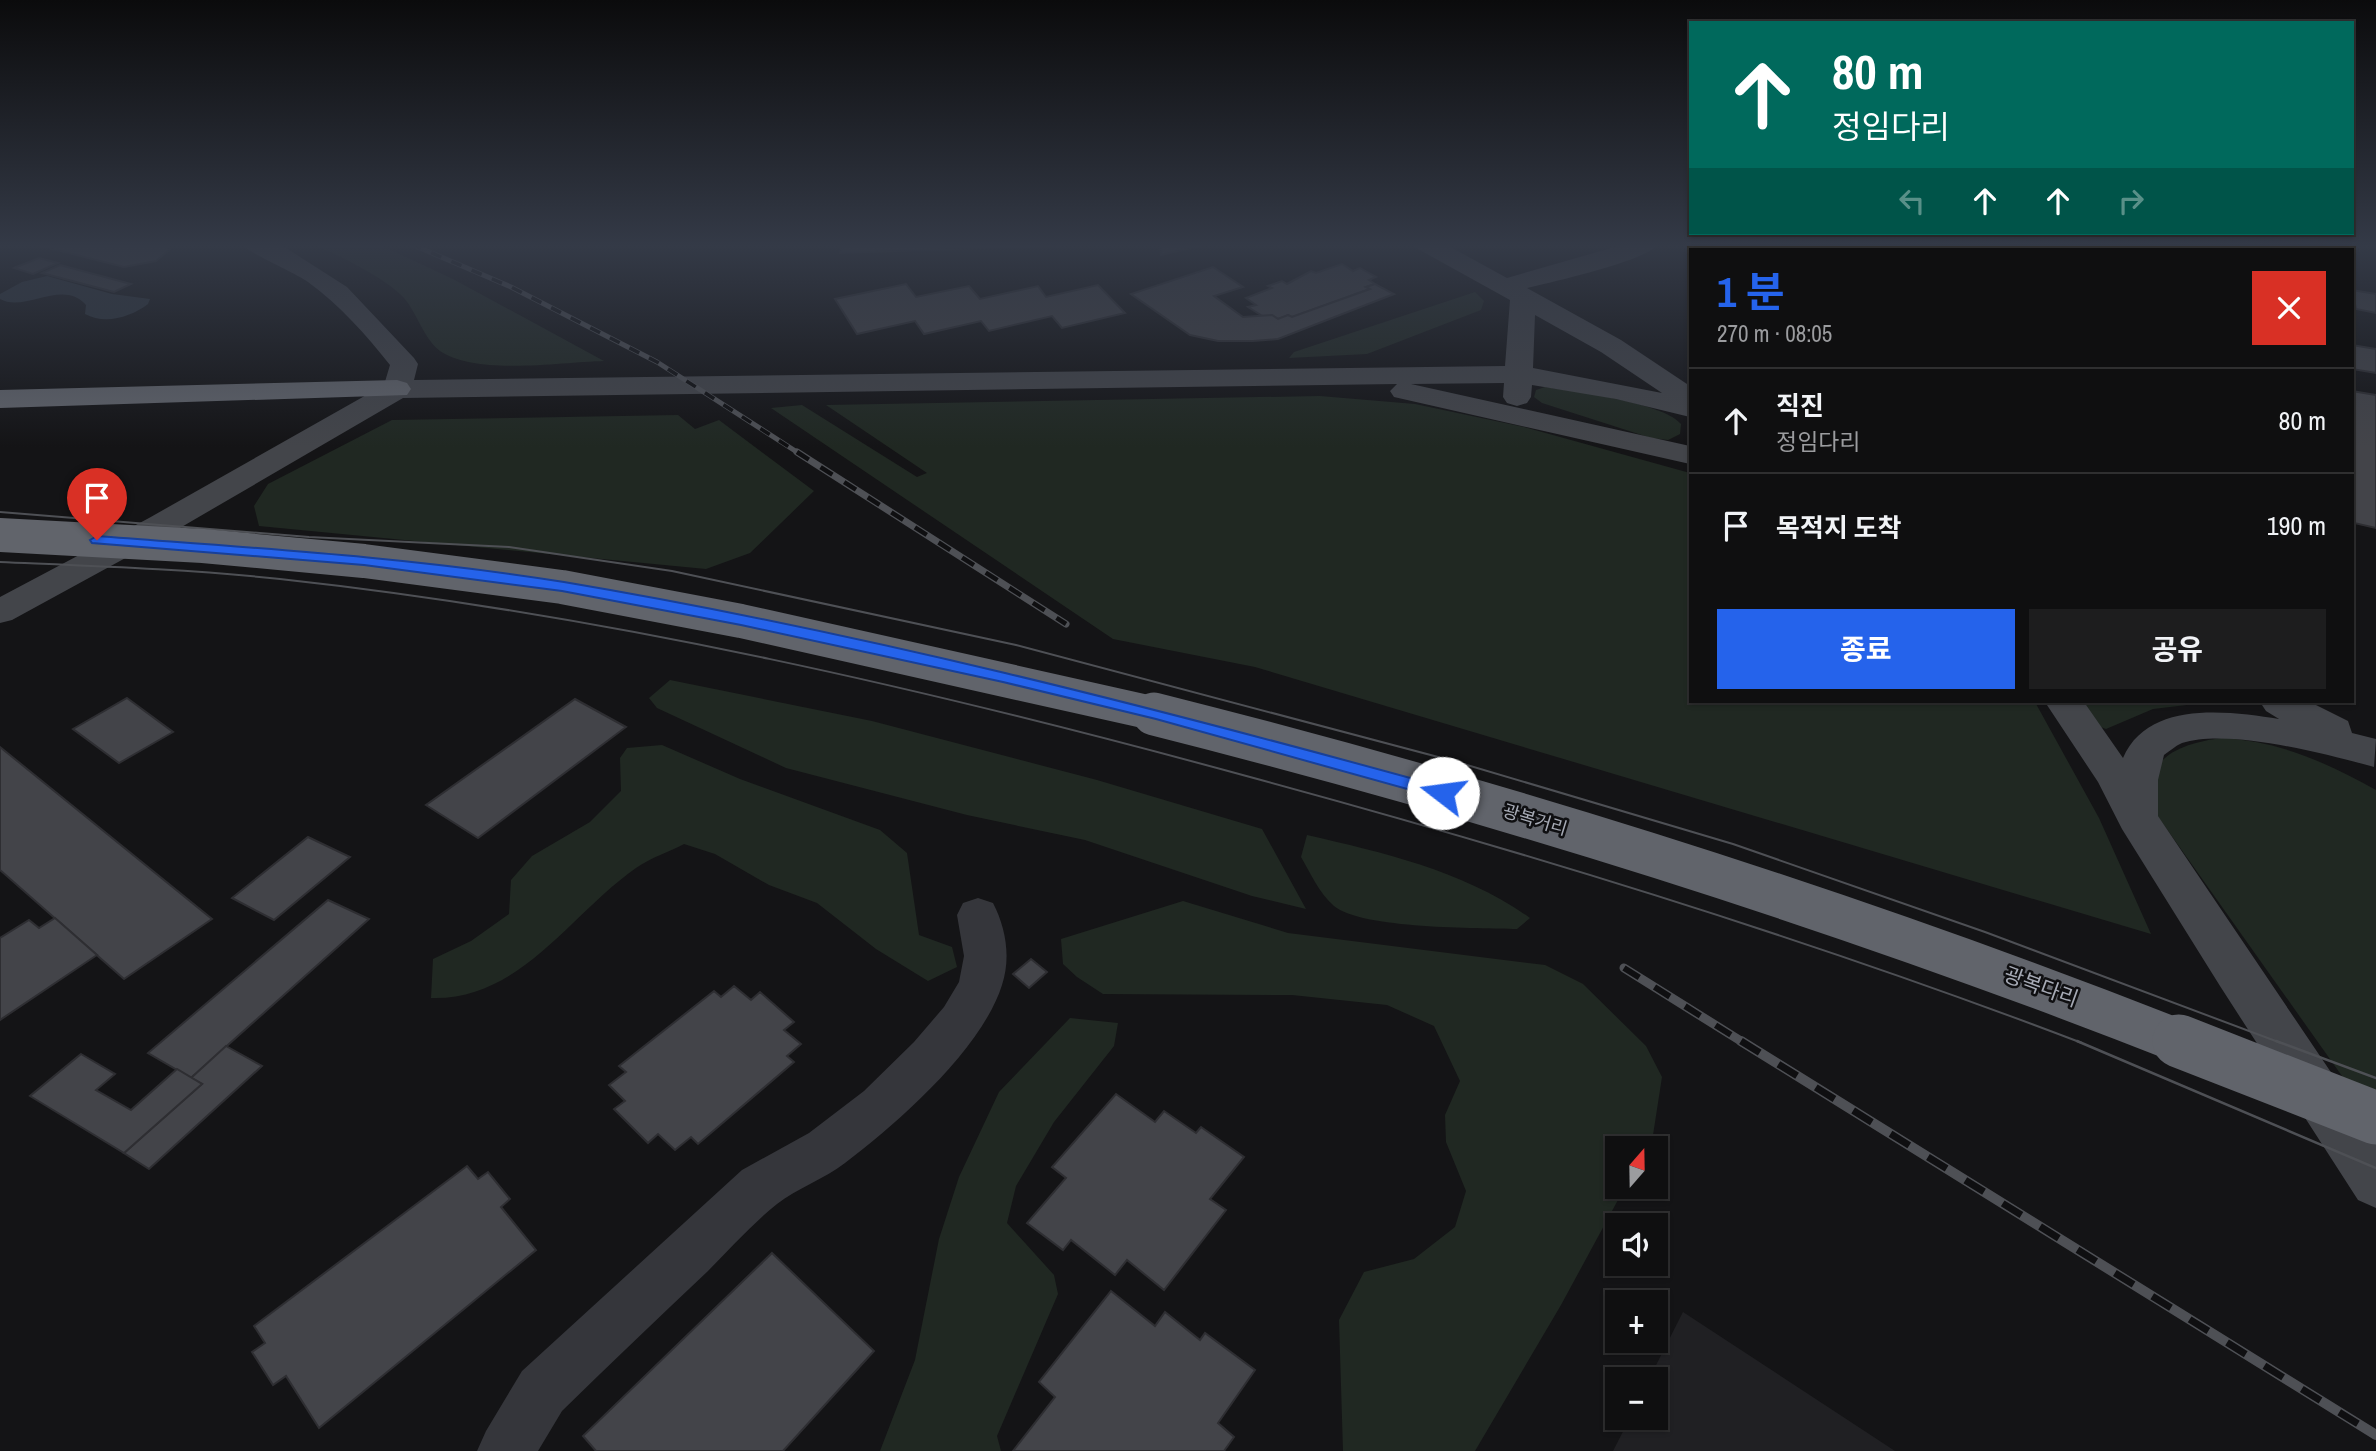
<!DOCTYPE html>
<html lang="ko">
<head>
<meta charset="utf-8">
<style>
  :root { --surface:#0f0f10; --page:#1d1d1e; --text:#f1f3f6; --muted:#9b9c9f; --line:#2f2f30; --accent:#2563eb }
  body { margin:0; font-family:"Archivo Narrow","Noto Sans KR",sans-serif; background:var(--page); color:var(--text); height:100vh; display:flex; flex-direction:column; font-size:26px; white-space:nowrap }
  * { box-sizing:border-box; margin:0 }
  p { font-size:23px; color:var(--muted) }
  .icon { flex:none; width:38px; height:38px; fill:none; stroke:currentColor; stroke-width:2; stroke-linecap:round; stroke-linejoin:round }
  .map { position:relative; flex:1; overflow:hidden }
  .drawer { position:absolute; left:1689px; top:248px; width:665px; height:455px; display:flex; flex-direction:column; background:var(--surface); border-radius:0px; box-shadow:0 2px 5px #0004,0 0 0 2px var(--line) }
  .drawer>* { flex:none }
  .guide { position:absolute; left:1689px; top:21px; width:665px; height:214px; border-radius:0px; box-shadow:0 2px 5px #0004,0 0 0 2px var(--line); background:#00695c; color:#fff; overflow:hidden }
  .needle { width:46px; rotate:20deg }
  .controls { position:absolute; left:1605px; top:1136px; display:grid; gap:14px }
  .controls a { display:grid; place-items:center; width:63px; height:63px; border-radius:0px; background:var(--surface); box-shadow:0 2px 5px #0004,0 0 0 2px var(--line); font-size:35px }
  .pin { position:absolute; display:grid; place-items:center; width:60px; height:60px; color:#fff; margin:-72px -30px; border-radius:50% 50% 50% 0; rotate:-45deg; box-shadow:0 0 7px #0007 }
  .pin .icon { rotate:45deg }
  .me { position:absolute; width:77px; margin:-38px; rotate:285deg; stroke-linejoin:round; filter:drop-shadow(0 0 5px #0008) }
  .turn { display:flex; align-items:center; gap:24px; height:147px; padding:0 28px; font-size:32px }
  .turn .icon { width:91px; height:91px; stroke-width:2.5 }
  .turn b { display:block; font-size:49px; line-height:60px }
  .lanes { display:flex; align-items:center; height:66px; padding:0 28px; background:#0003; justify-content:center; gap:35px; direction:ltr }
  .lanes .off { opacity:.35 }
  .round { display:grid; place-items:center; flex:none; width:74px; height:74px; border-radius:0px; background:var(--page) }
  .overview { display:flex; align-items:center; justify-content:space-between; height:119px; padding:0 28px }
  h1 { font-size:42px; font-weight:700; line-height:52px; color:var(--accent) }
  .button { display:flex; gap:14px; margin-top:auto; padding:14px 28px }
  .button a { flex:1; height:80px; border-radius:0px; background:var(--accent); color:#fff; font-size:28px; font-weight:700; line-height:80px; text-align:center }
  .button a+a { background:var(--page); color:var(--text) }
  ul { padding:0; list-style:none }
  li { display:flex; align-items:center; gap:21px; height:105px; padding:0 28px; border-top:2px solid var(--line) }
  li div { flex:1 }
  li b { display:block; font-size:26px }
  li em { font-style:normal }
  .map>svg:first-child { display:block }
  .built { fill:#202023 }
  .green { fill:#202822 }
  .water { fill:#2e363e }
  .building { fill:#434449; stroke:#2e2e32; stroke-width:2 }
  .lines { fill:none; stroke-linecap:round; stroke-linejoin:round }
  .street { fill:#35363b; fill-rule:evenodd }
  .secondary { fill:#43454a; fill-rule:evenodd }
  .highway { fill:#61646b; fill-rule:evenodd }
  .tram-far1 { stroke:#4e5055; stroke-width:2 }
  .tram { stroke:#4e5055; stroke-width:2.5 }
  .rail-far3-casing { stroke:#4e5055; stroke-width:5 }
  .rail-far2-casing { stroke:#4e5055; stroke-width:7 }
  .rail-far1-casing { stroke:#4e5055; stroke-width:9 }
  .rail-casing { stroke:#4e5055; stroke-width:10 }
  .rail-far3 { stroke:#0f0f11; stroke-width:3.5; stroke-dasharray:11; stroke-linecap:butt }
  .rail-far2 { stroke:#0f0f11; stroke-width:4.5; stroke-dasharray:14; stroke-linecap:butt }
  .rail-far1 { stroke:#0f0f11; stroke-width:6; stroke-dasharray:18; stroke-linecap:butt }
  .rail { stroke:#0f0f11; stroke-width:7; stroke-dasharray:22; stroke-linecap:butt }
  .highway-bridge-far2 { stroke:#61646b; stroke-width:34 }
  .highway-bridge-far1 { stroke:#61646b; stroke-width:43 }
  .highway-bridge { stroke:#61646b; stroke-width:53 }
  .route { fill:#2563eb; stroke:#184099; stroke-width:2 }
  .labels { text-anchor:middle; stroke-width:5; stroke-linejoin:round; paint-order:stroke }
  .street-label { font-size:18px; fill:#a6aab5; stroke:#0f0f11 }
  .near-street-label { font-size:21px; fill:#a6aab5; stroke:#0f0f11 }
</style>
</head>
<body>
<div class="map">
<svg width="2376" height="1451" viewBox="0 0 2376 1451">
  <rect width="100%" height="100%" fill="#141416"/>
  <polygon class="built" points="1683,1312 1895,1451 1613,1451 1630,1418 1656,1418 1656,1379 1649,1379"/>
  <g class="green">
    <path d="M312,244H378L453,279L604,361C561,362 477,376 440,351C424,339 417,313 404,298C387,279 337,254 312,244Z"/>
    <polygon points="1475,292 1484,301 1481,310 1367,354 1289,358 1294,352"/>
    <path d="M1545,387C1576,392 1662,402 1681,424L1680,434L1668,440L1651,438L1542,403L1534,397L1536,390Z"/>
    <polygon points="1320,396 1415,404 1524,427 1690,473 1690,702 2035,702 2099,818 2151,934 1255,667 1113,639 771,408 802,405 917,477 927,473 826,405"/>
    <polygon points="678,415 695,429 719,420 814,491 750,553 706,569 259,526 254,506 268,484 392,420"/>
    <polygon points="670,680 872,721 1097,780 1262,829 1306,909 1252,896 1085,840 967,815 786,768 657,708 649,698"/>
    <polygon points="2082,702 2212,702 2153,709 2106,729 2098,726"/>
    <path d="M2221,738C2280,741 2325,762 2376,790V1124L2154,811C2154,800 2151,782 2155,772C2164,748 2200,741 2221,738Z"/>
    <path d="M662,745L740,779L880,830L907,853L919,935L952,947L957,967L928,981L876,949L817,903L769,885L715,854L684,844C669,852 650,858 636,868C570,914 520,1001 431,998L433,959L471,941L509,914L511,880L532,856L590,822L621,791L620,758L627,748Z"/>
    <path d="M1307,835C1385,853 1464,871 1530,918L1517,929C1480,928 1361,929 1334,906C1319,893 1311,874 1301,857Z"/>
    <polygon points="1183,901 1288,933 1545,965 1583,984 1646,1046 1662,1077 1653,1135 1646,1148 1617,1148 1617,1186 1625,1187 1561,1305 1475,1451 1343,1451 1339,1320 1364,1272 1414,1259 1455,1227 1466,1191 1446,1142 1445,1115 1460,1081 1434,1026 1387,1005 1292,995 1103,994 1077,977 1063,964 1061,939"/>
    <polygon points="1070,1018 1118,1023 1114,1046 1054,1122 1016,1186 1007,1223 1054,1275 1058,1294 997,1436 1001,1451 880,1451 915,1360 939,1239 959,1177 999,1092"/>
  </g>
  <path class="water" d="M47,276L112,294L150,299L148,304C131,317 105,325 85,314L86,305C63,278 25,313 0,299V294L22,282Z"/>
  <g class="building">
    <polygon points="33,244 159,244 170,249 156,261 124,267"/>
    <polygon points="842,244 1098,244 840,253"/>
    <polygon points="1160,244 1203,244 1203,245 1161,255"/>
    <polygon points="2192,244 2209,246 2211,250 2167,250 2166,245 2194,249"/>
    <polygon points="39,258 58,263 33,274 14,268"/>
    <polygon points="1342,264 1353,271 1360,268 1376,277 1369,280 1375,284 1366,287 1370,289 1292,317 1288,315 1278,319 1272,315 1264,317 1248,307 1256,305 1246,298 1272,288 1268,286 1282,281 1287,284 1311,271 1316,273"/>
    <polygon points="60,265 131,284 114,292 42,273"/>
    <polygon points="1213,267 1243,287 1214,296 1243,317 1272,315 1278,319 1288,315 1292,317 1370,289 1366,287 1375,284 1394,294 1278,339 1253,341 1218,341 1190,335 1131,294"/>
    <polygon points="906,284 916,297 969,286 980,299 1038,286 1046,297 1098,285 1125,313 1062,328 1052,316 989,331 981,321 924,334 915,321 857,334 835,299"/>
    <polygon points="2352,290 2376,294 2376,313 2356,309"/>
    <polygon points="2352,345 2376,349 2376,373 2352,369"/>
    <polygon points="2352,391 2376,395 2376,528 2354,523 2352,518"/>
    <polygon points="127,698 173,732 119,763 73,729"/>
    <polygon points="575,699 626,727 478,838 426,805"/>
    <polygon points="0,747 212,919 124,979 0,870"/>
    <polygon points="308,837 350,857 274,920 232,898"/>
    <polygon points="328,900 369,919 191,1078 148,1053"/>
    <polygon points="55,918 97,955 0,1020 0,938 29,920 39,928"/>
    <polygon points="1031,959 1047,972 1029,988 1013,974"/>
    <polygon points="734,986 751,1000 760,992 794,1022 784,1030 801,1044 787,1056 794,1062 698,1144 691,1137 675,1150 658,1134 648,1143 614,1109 625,1101 609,1085 626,1072 619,1066 714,991 721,997"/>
    <polygon points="226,1046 262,1066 149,1169 124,1153 202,1084 191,1078"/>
    <polygon points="81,1054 115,1074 96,1090 131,1110 177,1069 202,1084 124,1153 30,1096"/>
    <polygon points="1116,1094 1155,1122 1164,1111 1196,1133 1201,1127 1244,1157 1210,1199 1226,1210 1164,1290 1127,1260 1115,1275 1071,1240 1063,1250 1027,1223 1066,1178 1052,1167"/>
    <polygon points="467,1166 478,1179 488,1172 510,1199 501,1207 536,1250 319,1428 286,1376 273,1385 252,1352 265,1343 254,1326"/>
    <polygon points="772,1253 874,1351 783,1451 596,1451 583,1436"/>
    <polygon points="1111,1291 1155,1326 1165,1312 1200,1340 1205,1333 1255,1370 1218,1423 1234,1437 1224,1451 1013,1451 1055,1397 1039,1382"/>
  </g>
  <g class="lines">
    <path class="street" d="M978,898L993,903C1006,928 1011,958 1002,985C982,1049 897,1124 845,1163C824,1179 798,1188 777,1204C752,1224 730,1249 708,1271C659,1317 610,1364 562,1411L538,1451H477L486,1431L522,1371L742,1170L809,1133L864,1091L914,1042L944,1007L959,982L964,956L957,915L963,903Z"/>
    <g class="secondary">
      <path d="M242,244H275L286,248L347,287L414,358L418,364L414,380L1505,366L1510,300L1418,249L1415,244H1445L1507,278L1625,244H1658C1647,261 1552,282 1527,288L1621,340L1690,386V417L1616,399L1532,385L1531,397L1527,403L1517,406L1507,403L1503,397L1504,383L1411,384L1690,446V464L1394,397L1390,391L1397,384L403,398L173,532L12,620L0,623V597L149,518L384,385L390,365C366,335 340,305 308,282C294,272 248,253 242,244ZM1535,315L1601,352L1662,393L1533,368Z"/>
      <path d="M2045,702H2084L2123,758C2148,700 2228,711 2279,719L2266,711L2260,702H2310L2348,721L2352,733L2376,739L2374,767C2326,754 2229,728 2182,743C2175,746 2170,751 2164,755L2158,780V816L2376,1139V1208L2358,1200L2220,986L2122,829L2098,782Z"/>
    </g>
    <polygon class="highway" points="397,380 407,383 411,389 407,395 0,408 0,390"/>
    <g class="tram-far1">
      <polyline points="0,512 309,537 509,547 672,571 1016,645 1457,762 1733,844 1985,932 2281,1043"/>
      <path d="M0,562C93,566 187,569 280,579C609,615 932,690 1250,777C1530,853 1810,939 2082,1043"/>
    </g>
    <g class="tram">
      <polyline points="2077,1041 2376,1168"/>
      <polyline points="2276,1041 2376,1078"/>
    </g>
    <g class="rail-far3-casing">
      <polyline id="rail-far3" points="411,244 511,287 657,362 800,454"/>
    </g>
    <g class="rail-far2-casing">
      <polyline id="rail-far2" points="797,452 1066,624"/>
    </g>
    <g class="rail-far1-casing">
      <polyline id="rail-far1" points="1624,968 1744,1043"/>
    </g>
    <g class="rail-casing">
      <polyline id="rail" points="1741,1041 2376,1435"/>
    </g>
    <use href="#rail-far3" class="rail-far3"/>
    <use href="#rail-far2" class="rail-far2"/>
    <use href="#rail-far1" class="rail-far1"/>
    <use href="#rail" class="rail"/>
    <polyline class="highway-bridge-far2" points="0,535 203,546 364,561 562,587 741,621 1161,715"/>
    <path class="highway-bridge-far1" d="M1154,714C1503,802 1849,911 2184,1043"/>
    <polyline class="highway-bridge" points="2179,1041 2376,1118"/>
  </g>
  <linearGradient id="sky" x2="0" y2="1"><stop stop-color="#0b0b0c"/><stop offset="0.55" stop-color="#343a47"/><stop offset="1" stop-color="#343a47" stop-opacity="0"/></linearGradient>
  <rect width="2376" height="447" fill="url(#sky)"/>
  <path class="route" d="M97,536C253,548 409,557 564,582C861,632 1153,707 1443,787L1452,793L1443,799L1156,719L1003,682L741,625L562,591L364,565L92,543L90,540Z"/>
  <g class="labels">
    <g class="street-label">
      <text transform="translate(1535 820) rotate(17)" y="6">광복거리</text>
    </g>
    <g class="near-street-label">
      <text transform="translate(2041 987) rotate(20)" y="7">광복다리</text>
    </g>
  </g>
</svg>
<div class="controls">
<a><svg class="needle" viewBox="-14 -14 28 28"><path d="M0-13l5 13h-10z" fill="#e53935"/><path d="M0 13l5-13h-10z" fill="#9b9c9f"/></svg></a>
<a><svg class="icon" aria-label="sound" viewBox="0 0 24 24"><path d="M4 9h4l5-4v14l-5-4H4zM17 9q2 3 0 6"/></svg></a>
<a>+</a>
<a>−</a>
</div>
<div class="pin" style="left:97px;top:540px;background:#d93025"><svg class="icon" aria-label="arrive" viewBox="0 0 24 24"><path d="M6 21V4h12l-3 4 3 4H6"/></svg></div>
<svg class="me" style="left:1443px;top:793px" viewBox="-20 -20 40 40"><circle r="19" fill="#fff"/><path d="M0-13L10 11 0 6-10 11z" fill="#2563eb"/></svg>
<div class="guide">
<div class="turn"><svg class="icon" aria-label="ahead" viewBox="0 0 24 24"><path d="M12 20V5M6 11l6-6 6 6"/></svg><div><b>80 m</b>정임다리</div></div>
<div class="lanes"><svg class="icon off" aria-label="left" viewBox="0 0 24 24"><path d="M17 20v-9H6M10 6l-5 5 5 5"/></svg><svg class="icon" aria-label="ahead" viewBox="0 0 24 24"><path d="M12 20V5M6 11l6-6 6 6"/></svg><svg class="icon" aria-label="ahead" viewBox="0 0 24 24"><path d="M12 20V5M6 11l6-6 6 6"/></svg><svg class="icon off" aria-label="right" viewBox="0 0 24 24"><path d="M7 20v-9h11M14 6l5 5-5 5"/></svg></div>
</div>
<section class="drawer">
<div class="overview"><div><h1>1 분</h1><p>270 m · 08:05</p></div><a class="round" style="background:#d93025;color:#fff"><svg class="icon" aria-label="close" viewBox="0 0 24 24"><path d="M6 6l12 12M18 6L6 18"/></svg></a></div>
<ul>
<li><svg class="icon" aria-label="ahead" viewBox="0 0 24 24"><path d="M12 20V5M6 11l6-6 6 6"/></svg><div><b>직진</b><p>정임다리</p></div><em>80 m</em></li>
<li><svg class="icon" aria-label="arrive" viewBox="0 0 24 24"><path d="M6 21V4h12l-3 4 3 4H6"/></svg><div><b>목적지 도착</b></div><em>190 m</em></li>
</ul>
<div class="button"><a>종료</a><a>공유</a></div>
</section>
</div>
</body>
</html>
